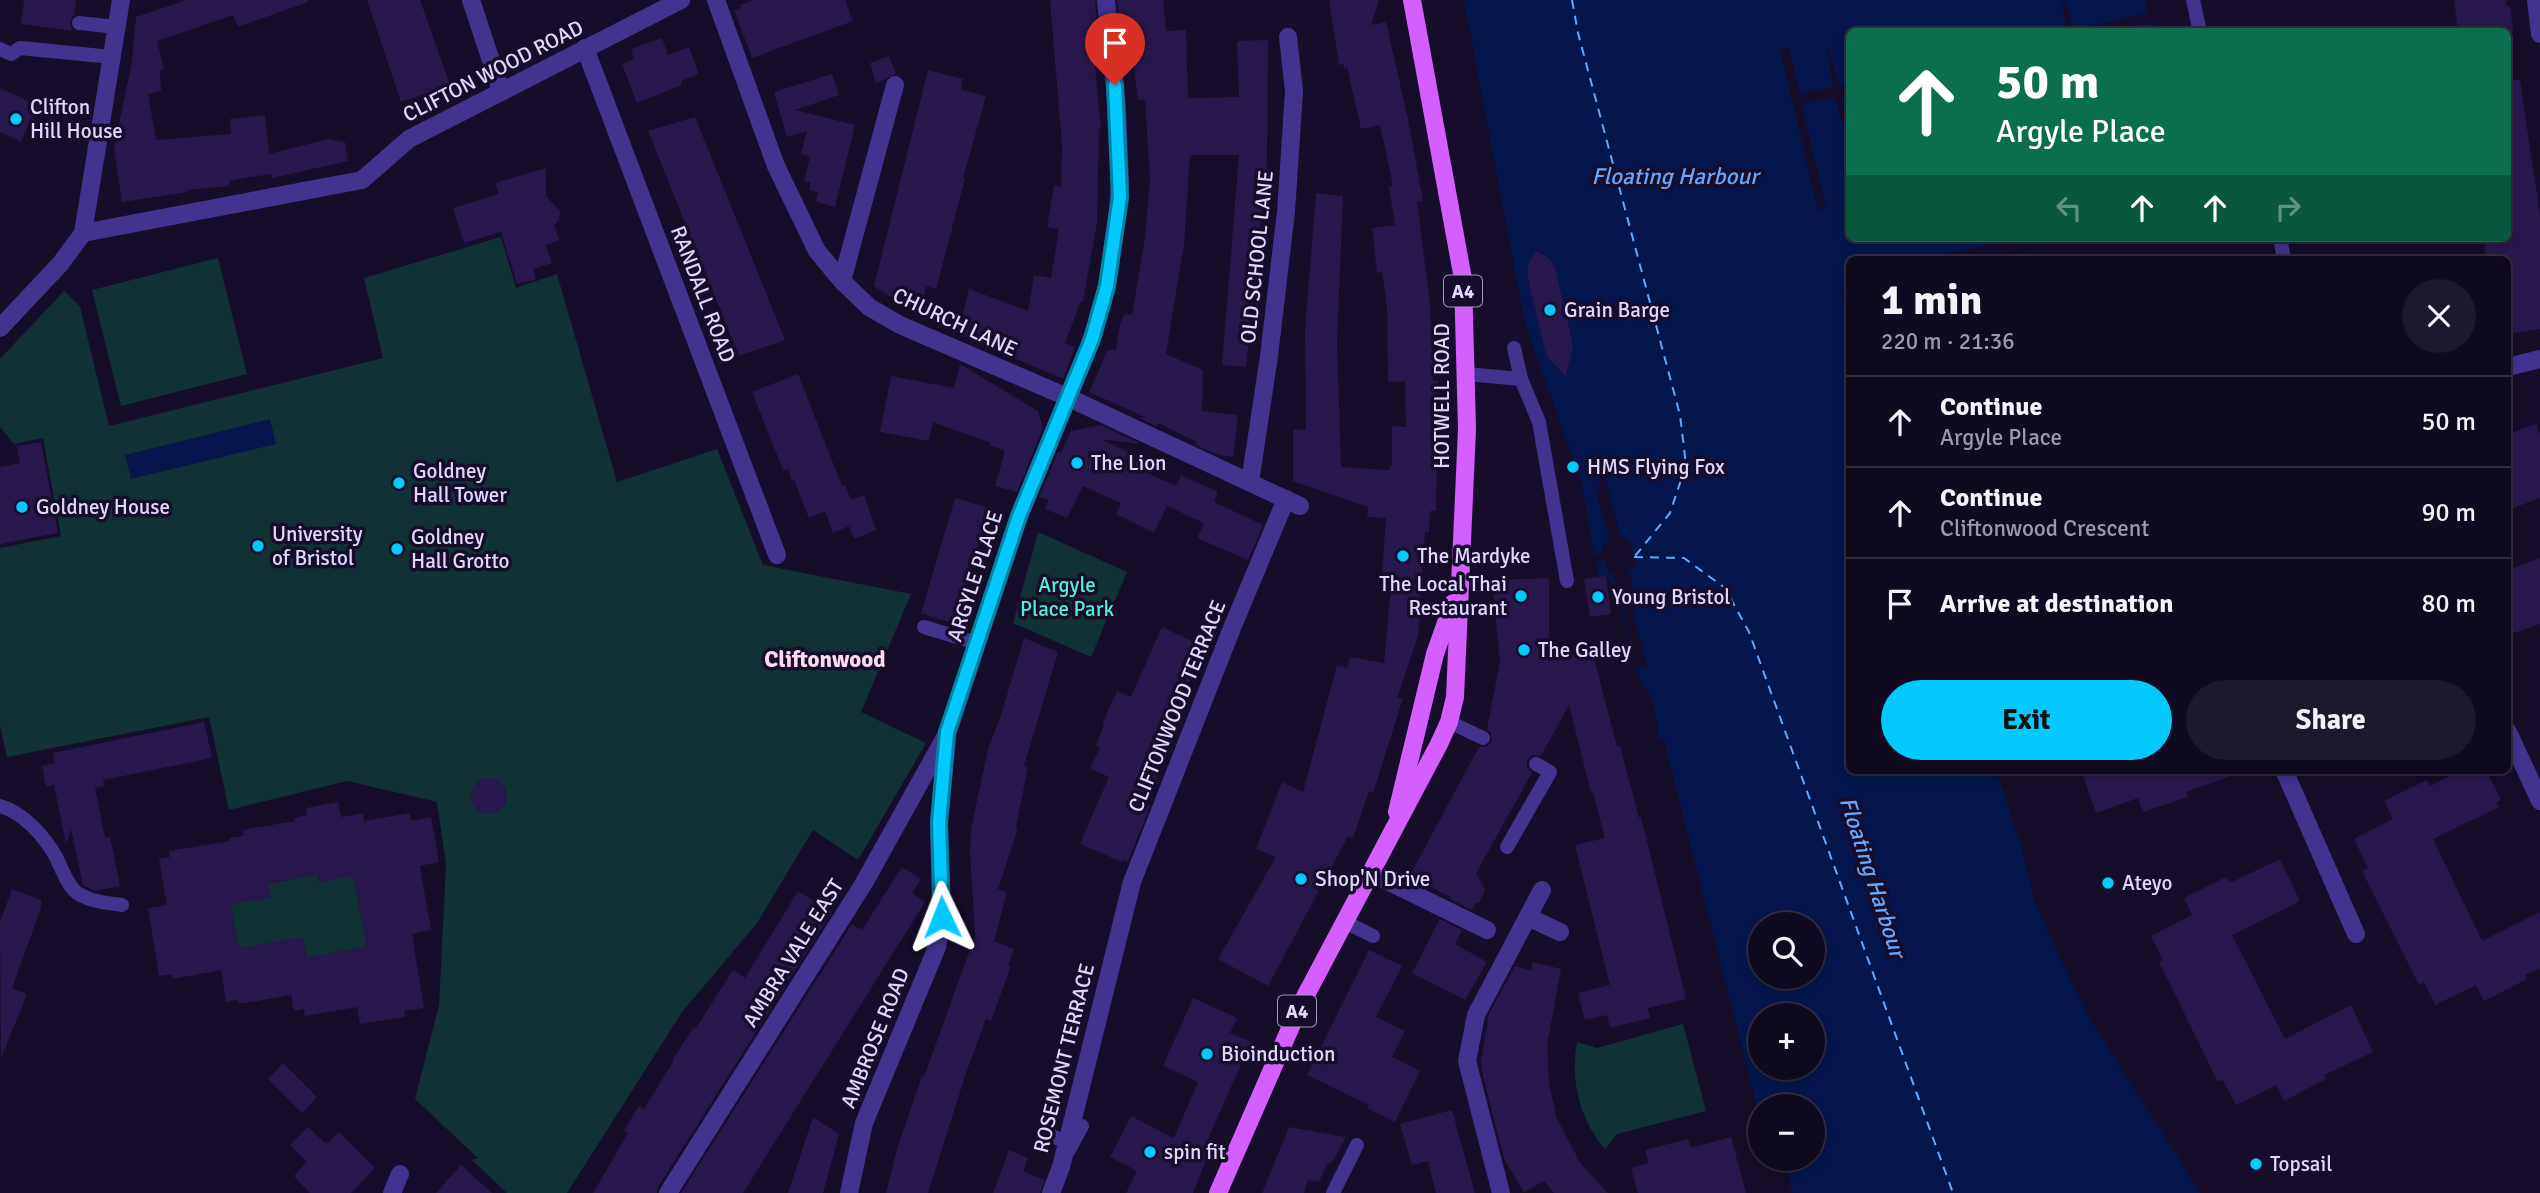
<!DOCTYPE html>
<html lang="en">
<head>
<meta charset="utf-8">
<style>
  :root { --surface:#100a20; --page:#1e182d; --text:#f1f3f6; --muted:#9c9aa5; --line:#302b3e; --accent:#03c9ff }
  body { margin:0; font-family:Signika,sans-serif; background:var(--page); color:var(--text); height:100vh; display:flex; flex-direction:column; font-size:26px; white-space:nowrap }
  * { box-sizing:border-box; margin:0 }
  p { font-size:23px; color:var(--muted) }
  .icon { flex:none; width:38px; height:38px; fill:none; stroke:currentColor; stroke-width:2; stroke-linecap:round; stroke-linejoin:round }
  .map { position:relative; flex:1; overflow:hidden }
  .drawer { position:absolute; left:1846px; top:256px; width:665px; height:518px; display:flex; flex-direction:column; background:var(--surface); border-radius:10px; box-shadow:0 4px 10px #0003,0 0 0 2px var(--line) }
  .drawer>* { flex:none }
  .guide { position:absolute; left:1846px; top:28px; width:665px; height:214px; border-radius:10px; box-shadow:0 4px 10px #0003,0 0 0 2px var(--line); background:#0b6e4f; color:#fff; overflow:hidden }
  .tools { position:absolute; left:1748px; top:912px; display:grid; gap:14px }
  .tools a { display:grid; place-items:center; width:77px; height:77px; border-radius:50%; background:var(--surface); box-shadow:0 4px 10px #0003,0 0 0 2px var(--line); font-size:35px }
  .pin { position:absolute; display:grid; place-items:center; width:60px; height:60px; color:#fff; margin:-72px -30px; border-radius:50% 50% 50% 0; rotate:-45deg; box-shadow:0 0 7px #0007 }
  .pin .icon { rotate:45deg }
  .me { position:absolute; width:77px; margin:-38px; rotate:358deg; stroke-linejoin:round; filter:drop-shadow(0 0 5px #0008) }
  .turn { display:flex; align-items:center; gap:24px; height:147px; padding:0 35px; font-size:32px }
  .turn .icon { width:91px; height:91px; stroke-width:2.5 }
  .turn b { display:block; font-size:49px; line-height:60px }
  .lanes { display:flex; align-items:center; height:66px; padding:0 35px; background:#0003; justify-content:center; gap:35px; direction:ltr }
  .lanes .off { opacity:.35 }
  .round { display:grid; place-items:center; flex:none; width:74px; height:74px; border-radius:37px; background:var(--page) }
  .summary { display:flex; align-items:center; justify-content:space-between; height:119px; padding:0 35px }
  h1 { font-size:42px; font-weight:700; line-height:52px }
  .action { display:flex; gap:14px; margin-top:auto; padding:14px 35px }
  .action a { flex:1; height:80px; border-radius:42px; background:var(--accent); color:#111; font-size:28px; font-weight:700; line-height:80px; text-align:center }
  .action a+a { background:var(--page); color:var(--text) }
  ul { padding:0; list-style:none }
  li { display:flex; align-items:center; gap:21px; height:91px; padding:0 35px; border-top:2px solid var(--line) }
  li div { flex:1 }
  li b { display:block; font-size:26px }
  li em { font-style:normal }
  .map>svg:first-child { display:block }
  .green { fill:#103235 }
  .water { fill:#04164c; fill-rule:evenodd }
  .pier { fill:#160d2a }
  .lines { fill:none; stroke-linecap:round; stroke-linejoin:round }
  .ferry { stroke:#65a6ff; stroke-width:2; stroke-dasharray:9 7; stroke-linecap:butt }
  .building { fill:#28174d; fill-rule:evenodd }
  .lane { stroke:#41338e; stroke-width:14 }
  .street { stroke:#41338e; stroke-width:18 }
  .primary { stroke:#d55eff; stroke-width:18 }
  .route-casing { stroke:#0283a6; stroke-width:18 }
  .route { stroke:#03c9ff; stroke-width:12 }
  .poi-dot { fill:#03c9ff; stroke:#160d2a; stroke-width:2.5 }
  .labels { text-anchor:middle; stroke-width:7; stroke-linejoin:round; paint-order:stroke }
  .shield { fill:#160d2a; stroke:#a39abf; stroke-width:2 }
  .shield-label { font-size:19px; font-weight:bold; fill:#e0d7ff }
  .street-label { font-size:21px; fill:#e0d7ff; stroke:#160d2a }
  .poi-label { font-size:21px; fill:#e0d7ff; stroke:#160d2a; text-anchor:start }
  .park-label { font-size:21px; fill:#55edd8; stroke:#160d2a }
  .water-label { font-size:23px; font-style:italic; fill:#65a6ff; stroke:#160d2a }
  .neighbourhood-label { font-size:23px; font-weight:bold; fill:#ffd9ed; stroke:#160d2a }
</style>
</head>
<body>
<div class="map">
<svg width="2540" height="1193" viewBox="0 0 2540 1193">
  <rect width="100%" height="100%" fill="#160d2a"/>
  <g class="green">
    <polygon points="501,237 516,288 557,274 617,482 717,449 763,565 911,594 861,712 926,743 858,860 813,830 757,923 682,1012 567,1193 507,1193 472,1160 478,1158 415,1099 439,1005 446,864 437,802 347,781 229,810 209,717 7,757 0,726 0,548 61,536 43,438 14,444 0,427 0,359 64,291 80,307 109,426 383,358 364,278"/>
    <polygon points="218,258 247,374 121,406 92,290"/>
    <polygon points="1038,532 1127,572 1091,657 1013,623"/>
    <polygon points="353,848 354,880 367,946 319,963 318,956 306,958 303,938 253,952 251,946 239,948 235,928 216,931 212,914 255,890 271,896 268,884 317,874 319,882 338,878"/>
    <path d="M1683,1024L1706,1111L1617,1134L1605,1149C1580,1120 1570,1080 1577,1042L1597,1048Z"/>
  </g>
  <g class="water">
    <path d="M1464,0H2159L2167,31L1850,32V238H2074L1982,259H1850V289L1840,292L1850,320V770H1996L2021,846L2035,902L2072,984L2094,1026L2201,1193H1793L1789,1185L1791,1180L1781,1159L1813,1158V1106H1760V1119L1664,740L1659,738C1656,717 1656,698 1641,684L1615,587L1607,576L1598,577L1582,484L1525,324ZM1760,924H1813V976H1760ZM1760,1015H1813V1068H1760Z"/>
    <polygon points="270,419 276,444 131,479 125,455"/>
  </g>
  <g class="pier">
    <polygon points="2145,0 2159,0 2167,31 2155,31 2153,22 2131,27 2130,31 2124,28 2111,32 2068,31 2062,3 2066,2 2074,30 2147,13"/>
    <polygon points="1789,48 1800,94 1833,87 1827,50 1829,49 1838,83 1840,85 1850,83 1850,93 1842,95 1841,98 1848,132 1845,132 1835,97 1802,104 1826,208 1818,210 1780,50"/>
    <polygon points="2017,238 2074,238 1982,259 1925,259"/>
    <polygon points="1602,465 1621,539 1629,538 1637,567 1628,570 1638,607 1632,609 1647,667 1638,669 1613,573 1609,574 1605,560 1595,563 1593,555 1604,552 1602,544 1610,542 1596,491 1601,489 1595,466"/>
  </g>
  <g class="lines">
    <g class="ferry">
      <polyline points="1572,0 1578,33 1680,415 1686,465 1670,513 1635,556"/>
      <polyline points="1634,557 1684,558 1725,588 1749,632 1953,1193"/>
    </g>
  </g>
  <g class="building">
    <polygon points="24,0 76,0 74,15 70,21 72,31 21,24"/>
    <polygon points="187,0 307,0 308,2 238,27 233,15 157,41 164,69 160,71 161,91 148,94 156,140 231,134 230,119 265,115 269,154 329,139 345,142 348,161 272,178 272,174 250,177 229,181 229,186 187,190 187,192 122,202 114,149 132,61 136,17"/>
    <polygon points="367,0 420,0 450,85 401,102"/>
    <polygon points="753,0 845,0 853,21 752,58 734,10 741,8 740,5"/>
    <polygon points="1050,0 1095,0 1099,44 1093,44 1101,129 1099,129 1097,222 1083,302 1081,301 1065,343 1075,347 1063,379 958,334 969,289 1028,311 1034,275 1051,278 1059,229 1047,227 1054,186 1061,187 1062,145"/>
    <polygon points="1117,0 1163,0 1166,31 1186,30 1188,98 1239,97 1237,41 1268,40 1267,162 1246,367 1222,365 1239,155 1190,155 1184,244 1166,354 1203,370 1202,411 1238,415 1233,457 1216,454 1196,445 1197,442 1158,423 1156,426 1139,418 1145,417 1089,392 1108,350 1116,350 1120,324 1125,314 1132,315 1145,237 1150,177 1145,100 1138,100 1131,43 1122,43"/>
    <polygon points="1329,0 1379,0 1371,25 1386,22 1408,119 1423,201 1417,202 1430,303 1433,381 1438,381 1436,511 1430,511 1429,532 1425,532 1418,636 1397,698 1403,698 1373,793 1369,791 1353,838 1348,836 1268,986 1218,959 1276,857 1256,849 1282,782 1303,792 1337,665 1347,668 1350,657 1384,663 1392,574 1382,573 1386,518 1367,517 1368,507 1293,481 1293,429 1306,430 1305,330 1316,193 1343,196 1337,342 1341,467 1389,470 1390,465 1392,465 1392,426 1406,427 1405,381 1388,382 1387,306 1382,272 1377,273 1372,228 1395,225 1389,187 1393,186 1380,125 1361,129 1347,67 1344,68 1343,64 1339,65"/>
    <polygon points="2454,0 2506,0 2507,7 2510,6 2513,32 2458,32"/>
    <polygon points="662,38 668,55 689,47 699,74 681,81 682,85 637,103 622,64 634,59 631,49"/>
    <polygon points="889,56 896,74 876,83 870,63"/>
    <polygon points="928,70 963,79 961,90 986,96 963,178 965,179 936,289 926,286 923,302 907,299 906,307 874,286"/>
    <polygon points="832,74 839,95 795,110 855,125 835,207 816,202 818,192 809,190 811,182 804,181 810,157 801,154 807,131 787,137 774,92"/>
    <polygon points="2508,80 2520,80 2540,216 2540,329 2508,334 2508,259 2486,259 2484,238 2508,238"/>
    <polygon points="0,88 37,105 21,142 0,132"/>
    <polygon points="695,117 785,340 739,356 648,131"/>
    <polygon points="546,168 546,196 560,211 559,220 554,225 559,240 546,245 552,263 533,269 536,279 517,284 501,232 464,243 453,208 499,194 495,183"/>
    <polygon points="1537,251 1550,259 1555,268 1573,346 1566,377 1546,355 1527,273 1529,262"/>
    <polygon points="960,364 1038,411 1043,428 1017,492 995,486 1005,451 990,445 991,443 933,422 929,441 880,432 891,376 954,388"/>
    <polygon points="798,374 842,486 845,485 851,500 864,495 876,530 854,539 849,526 833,533 825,511 809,518 794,480 792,481 788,469 783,470 752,392"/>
    <polygon points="2536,424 2540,435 2540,498 2508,510 2508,434"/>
    <polygon points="1101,425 1141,444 1100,439 1142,458 1137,468 1176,486 1181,475 1218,492 1214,502 1263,525 1248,560 1197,538 1204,523 1167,506 1154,533 1116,514 1121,503 1083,486 1067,518 1045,509 1049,500 1039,497 1058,452 1061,453 1071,431"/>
    <polygon points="41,442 58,533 0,544 0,467 20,463 17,446"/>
    <polygon points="955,498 989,508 961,603 968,605 961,626 921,613"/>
    <polygon points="2540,558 2540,624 2508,635 2508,570"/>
    <polygon points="1606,576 1611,614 1590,617 1584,579"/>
    <polygon points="1549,578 1549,661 1592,650 1617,747 1620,746 1639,818 1641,817 1686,999 1648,1008 1650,1018 1610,1028 1607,1015 1585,1020 1578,993 1610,985 1575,845 1605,838 1593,793 1591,793 1569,705 1541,756 1532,755 1527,760 1527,768 1532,773 1476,873 1485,890 1479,903 1476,903 1472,910 1450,899 1451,897 1409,877 1479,747 1488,746 1492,741 1491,733 1487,729 1500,662 1492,580"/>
    <polygon points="1162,627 1205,647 1178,709 1181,710 1154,771 1159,773 1145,804 1150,806 1128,862 1123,860 1122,862 1080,844 1109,777 1090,768 1100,747 1096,745 1104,725 1102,724 1117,691 1131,697"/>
    <polygon points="1024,638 1058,652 1024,766 1028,767 1016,827 1018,828 998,889 1007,892 994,941 1014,949 1008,965 1011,966 991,1021 986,1019 966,1073 928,1193 886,1193 897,1149 922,1076 924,1077 975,936 970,851 971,829 988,749 1001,715"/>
    <polygon points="204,722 212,758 103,780 104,786 95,788 105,838 110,837 120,886 95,891 83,885 71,829 66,844 54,785 46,787 42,766 55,763 53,753"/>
    <polygon points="2081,770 2238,770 2239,773 2186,792 2188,797 2143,812 2138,798 2096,813"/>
    <polygon points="2461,770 2486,770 2501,800 2496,803 2499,807 2433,839 2482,941 2540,912 2540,968 2525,975 2527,979 2484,1001 2476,985 2435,1005 2424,982 2419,985 2362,871 2368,868 2354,839 2393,819 2384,801 2427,780 2430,786"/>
    <circle cx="489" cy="796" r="18"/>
    <path d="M338,802L341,817L363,813L364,821L410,813L411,821L431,817L439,862L420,866L431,930L412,934L424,1008L404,1011L405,1017L360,1024L357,1007L305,1016L304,1009L294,1011L291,995L239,1004L238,1000L226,1002L221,970L173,979L172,974L159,976L148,908L167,905L159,859L170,857L169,851L230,841L229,838L244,836L242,830L295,821L294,818L307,815L306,808ZM317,874L319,882L353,876L367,946L306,958L303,937L239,948L231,905L271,897L268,884Z"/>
    <polygon points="2280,859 2299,899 2298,902 2232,935 2285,1039 2351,1005 2373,1052 2324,1075 2326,1079 2284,1101 2276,1085 2236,1105 2223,1080 2218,1082 2159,962 2163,960 2151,936 2192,915 2184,898 2226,877 2230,883"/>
    <polygon points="902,867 921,879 912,893 925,902 743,1193 681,1193 852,924 862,930"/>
    <polygon points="12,889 41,900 41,908 12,988 27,994 1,1058 0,922"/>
    <polygon points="798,891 832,912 658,1187 657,1193 593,1193 628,1133 624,1130 639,1106 644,1109 674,1060 673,1059 694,1027 696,1028 733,970 745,978"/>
    <polygon points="1440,919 1462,930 1455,944 1487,962 1465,1000 1412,973"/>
    <polygon points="1369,950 1402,966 1376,1017 1405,1031 1392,1057 1420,1071 1395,1122 1367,1108 1369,1105 1307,1075"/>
    <polygon points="1533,962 1561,969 1547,1045 1549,1083 1557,1119 1581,1164 1608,1193 1554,1193 1544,1181 1524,1192 1504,1159 1483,1076 1481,1061 1489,1014 1515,966 1531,971"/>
    <polygon points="1193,998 1237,1018 1230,1033 1251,1042 1202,1152 1208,1155 1193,1193 1126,1193 1137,1171 1110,1157 1131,1116 1174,1138 1198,1082 1163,1066"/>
    <polygon points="283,1063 317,1097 302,1113 268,1079"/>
    <polygon points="1452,1110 1475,1193 1436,1193 1428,1161 1412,1165 1400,1124"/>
    <polygon points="813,1117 839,1134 823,1193 788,1193"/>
    <polygon points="308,1127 326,1144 339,1132 375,1168 351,1193 310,1193 294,1176 307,1162 290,1145"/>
    <polygon points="1289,1127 1346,1137 1332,1163 1327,1164 1319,1182 1308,1180 1304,1193 1262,1193"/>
    <polygon points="1731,1137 1746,1193 1638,1193 1631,1168 1649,1163 1645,1150 1688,1139 1691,1148"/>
    <polygon points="1009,1150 1028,1158 1023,1171 1044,1180 1040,1193 993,1193"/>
    <polygon points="461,1165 492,1193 436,1193"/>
  </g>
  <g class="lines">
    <g class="lane">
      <polyline points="2193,0 2200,32"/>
      <polyline points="79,23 116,27"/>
      <polyline points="0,49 11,54 20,48 112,57"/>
      <polyline points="2280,238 2284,259"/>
      <polyline points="1514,348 1521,379 1539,422 1567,581"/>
      <polyline points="1466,374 1521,379"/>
      <polyline points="924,627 977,643"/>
      <polyline points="1449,722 1483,738"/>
      <path d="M0,806C24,813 44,836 56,857C62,869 68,888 79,894C92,902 108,903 122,905"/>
      <polyline points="1507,847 1550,772 1536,764"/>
      <polyline points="1345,922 1373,936"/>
      <polyline points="1049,1135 1067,1142"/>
      <polyline points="1069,1150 1082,1126"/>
      <polyline points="1333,1193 1357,1145"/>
    </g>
    <g class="street">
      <polyline points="471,0 501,91"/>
      <polyline points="716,0 776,166 817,251 842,281 869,307 900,325 1067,397 1300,506"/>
      <polyline points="2536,0 2540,34"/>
      <polyline points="585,48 777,555"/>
      <polyline points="83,233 362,180 409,139 681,0"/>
      <polyline points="842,281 895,85"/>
      <polyline points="0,328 61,263 83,233 121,0"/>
      <polyline points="2508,367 2540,359"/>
      <polyline points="1250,482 1269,356 1286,212 1294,91 1288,37"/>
      <polyline points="2508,732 2540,801"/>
      <polyline points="2284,770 2356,934"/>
      <polyline points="1371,873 1487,930"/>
      <polyline points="1528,917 1560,932"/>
      <polyline points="392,1193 400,1174"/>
      <polyline points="668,1193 864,883 948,732 1019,516 1092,339 1107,286 1118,211 1120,182 1117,108 1106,0"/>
      <polyline points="849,1193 864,1123 937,947 941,917 939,822 947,739"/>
      <polyline points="1051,1193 1061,1167 1132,882 1232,628 1286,499"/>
      <polyline points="1501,1193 1467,1061 1476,1015 1542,890"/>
    </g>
    <g class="primary">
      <polyline points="1397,812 1435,654 1453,603"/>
      <polyline points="1218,1193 1299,1008 1439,744 1449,722 1455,697 1467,429 1463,279 1412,0"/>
    </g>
  </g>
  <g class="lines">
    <g class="route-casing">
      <polyline id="route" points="942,917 939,822 947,732 1019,516 1092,339 1107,286 1120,197 1115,85"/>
    </g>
    <use href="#route" class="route"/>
  </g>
  <g class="poi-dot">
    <circle cx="16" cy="119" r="7"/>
    <circle cx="1550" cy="310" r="7"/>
    <circle cx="1077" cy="463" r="7"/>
    <circle cx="1573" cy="467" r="7"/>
    <circle cx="399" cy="483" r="7"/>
    <circle cx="22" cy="507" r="7"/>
    <circle cx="258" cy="546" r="7"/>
    <circle cx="397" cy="549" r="7"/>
    <circle cx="1403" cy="556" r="7"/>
    <circle cx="1521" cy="596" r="7"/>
    <circle cx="1598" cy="597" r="7"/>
    <circle cx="1524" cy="650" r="7"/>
    <circle cx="1301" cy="879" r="7"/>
    <circle cx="2108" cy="883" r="7"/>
    <circle cx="1207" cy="1054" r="7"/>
    <circle cx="1150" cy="1152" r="7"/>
    <circle cx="2256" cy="1164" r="7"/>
  </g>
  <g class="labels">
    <g class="shield">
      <rect x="1444" y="275.5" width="38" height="31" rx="5"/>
      <rect x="1278" y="995.5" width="38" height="31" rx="5"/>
    </g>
    <g class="shield-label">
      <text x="1463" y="298">A4</text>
      <text x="1297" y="1018">A4</text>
    </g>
    <g class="street-label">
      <text transform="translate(493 71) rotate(-27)" y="7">CLIFTON WOOD ROAD</text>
      <text transform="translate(1257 257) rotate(-84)" y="7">OLD SCHOOL LANE</text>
      <text transform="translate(703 294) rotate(69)" y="7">RANDALL ROAD</text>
      <text transform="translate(955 322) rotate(25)" y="7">CHURCH LANE</text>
      <text transform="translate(1442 396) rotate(-90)" y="7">HOTWELL ROAD</text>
      <text transform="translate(975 576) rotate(-72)" y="7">ARGYLE PLACE</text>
      <text transform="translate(1177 706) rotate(-68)" y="7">CLIFTONWOOD TERRACE</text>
      <text transform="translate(793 953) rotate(-58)" y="7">AMBRA VALE EAST</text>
      <text transform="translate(875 1038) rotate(-68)" y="7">AMBROSE ROAD</text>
      <text transform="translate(1064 1058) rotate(-76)" y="7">ROSEMONT TERRACE</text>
    </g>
    <g class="poi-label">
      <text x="30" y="114">Clifton<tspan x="30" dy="24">Hill House</tspan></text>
      <text x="1564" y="317">Grain Barge</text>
      <text x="1091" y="470">The Lion</text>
      <text x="1587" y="474">HMS Flying Fox</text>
      <text x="413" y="478">Goldney<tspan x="413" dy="24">Hall Tower</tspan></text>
      <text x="36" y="514">Goldney House</text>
      <text x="272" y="541">University<tspan x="272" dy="24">of Bristol</tspan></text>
      <text x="411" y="544">Goldney<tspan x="411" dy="24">Hall Grotto</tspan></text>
      <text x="1417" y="563">The Mardyke</text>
      <text x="1507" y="591" text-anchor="end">The Local Thai<tspan x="1507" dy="24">Restaurant</tspan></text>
      <text x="1612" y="604">Young Bristol</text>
      <text x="1538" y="657">The Galley</text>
      <text x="1315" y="886">Shop'N Drive</text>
      <text x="2122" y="890">Ateyo</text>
      <text x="1221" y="1061">Bioinduction</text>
      <text x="1164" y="1159">spin fit</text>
      <text x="2270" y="1171">Topsail</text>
    </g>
    <g class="park-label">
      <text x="1067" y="592">Argyle<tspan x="1067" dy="24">Place Park</tspan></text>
    </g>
    <g class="water-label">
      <text x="1675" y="184">Floating Harbour</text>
      <text transform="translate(1873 877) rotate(72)" y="8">Floating Harbour</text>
    </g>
    <g class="neighbourhood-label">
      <text x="825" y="667">Cliftonwood</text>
    </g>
  </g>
</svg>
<div class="tools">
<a><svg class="icon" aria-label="search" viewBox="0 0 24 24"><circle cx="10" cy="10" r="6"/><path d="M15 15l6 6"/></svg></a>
<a>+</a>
<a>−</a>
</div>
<div class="pin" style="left:1115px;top:85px;background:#d93025"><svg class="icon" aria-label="arrive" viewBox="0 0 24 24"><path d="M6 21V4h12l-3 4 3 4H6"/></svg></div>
<svg class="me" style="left:942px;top:917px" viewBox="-20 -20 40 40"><path d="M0-17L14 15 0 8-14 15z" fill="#03c9ff" stroke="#fff" stroke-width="4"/></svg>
<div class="guide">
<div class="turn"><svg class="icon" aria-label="ahead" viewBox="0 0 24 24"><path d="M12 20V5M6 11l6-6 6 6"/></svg><div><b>50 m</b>Argyle Place</div></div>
<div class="lanes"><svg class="icon off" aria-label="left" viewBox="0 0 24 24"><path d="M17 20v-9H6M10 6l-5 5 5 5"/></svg><svg class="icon" aria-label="ahead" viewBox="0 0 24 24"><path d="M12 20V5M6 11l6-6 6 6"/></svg><svg class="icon" aria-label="ahead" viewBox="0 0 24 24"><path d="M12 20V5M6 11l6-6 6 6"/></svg><svg class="icon off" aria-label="right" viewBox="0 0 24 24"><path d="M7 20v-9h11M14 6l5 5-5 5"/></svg></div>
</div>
<section class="drawer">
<div class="summary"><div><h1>1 min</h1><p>220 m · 21:36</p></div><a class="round"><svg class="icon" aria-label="close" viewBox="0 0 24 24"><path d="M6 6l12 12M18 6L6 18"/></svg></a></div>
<ul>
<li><svg class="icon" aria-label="ahead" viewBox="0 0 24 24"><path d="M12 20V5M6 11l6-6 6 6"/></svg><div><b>Continue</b><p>Argyle Place</p></div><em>50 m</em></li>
<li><svg class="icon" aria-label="ahead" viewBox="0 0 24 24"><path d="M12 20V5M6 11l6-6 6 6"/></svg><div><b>Continue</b><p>Cliftonwood Crescent</p></div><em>90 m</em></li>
<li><svg class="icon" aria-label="arrive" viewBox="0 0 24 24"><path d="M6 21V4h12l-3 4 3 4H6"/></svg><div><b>Arrive at destination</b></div><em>80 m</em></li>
</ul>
<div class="action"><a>Exit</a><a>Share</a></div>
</section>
</div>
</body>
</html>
